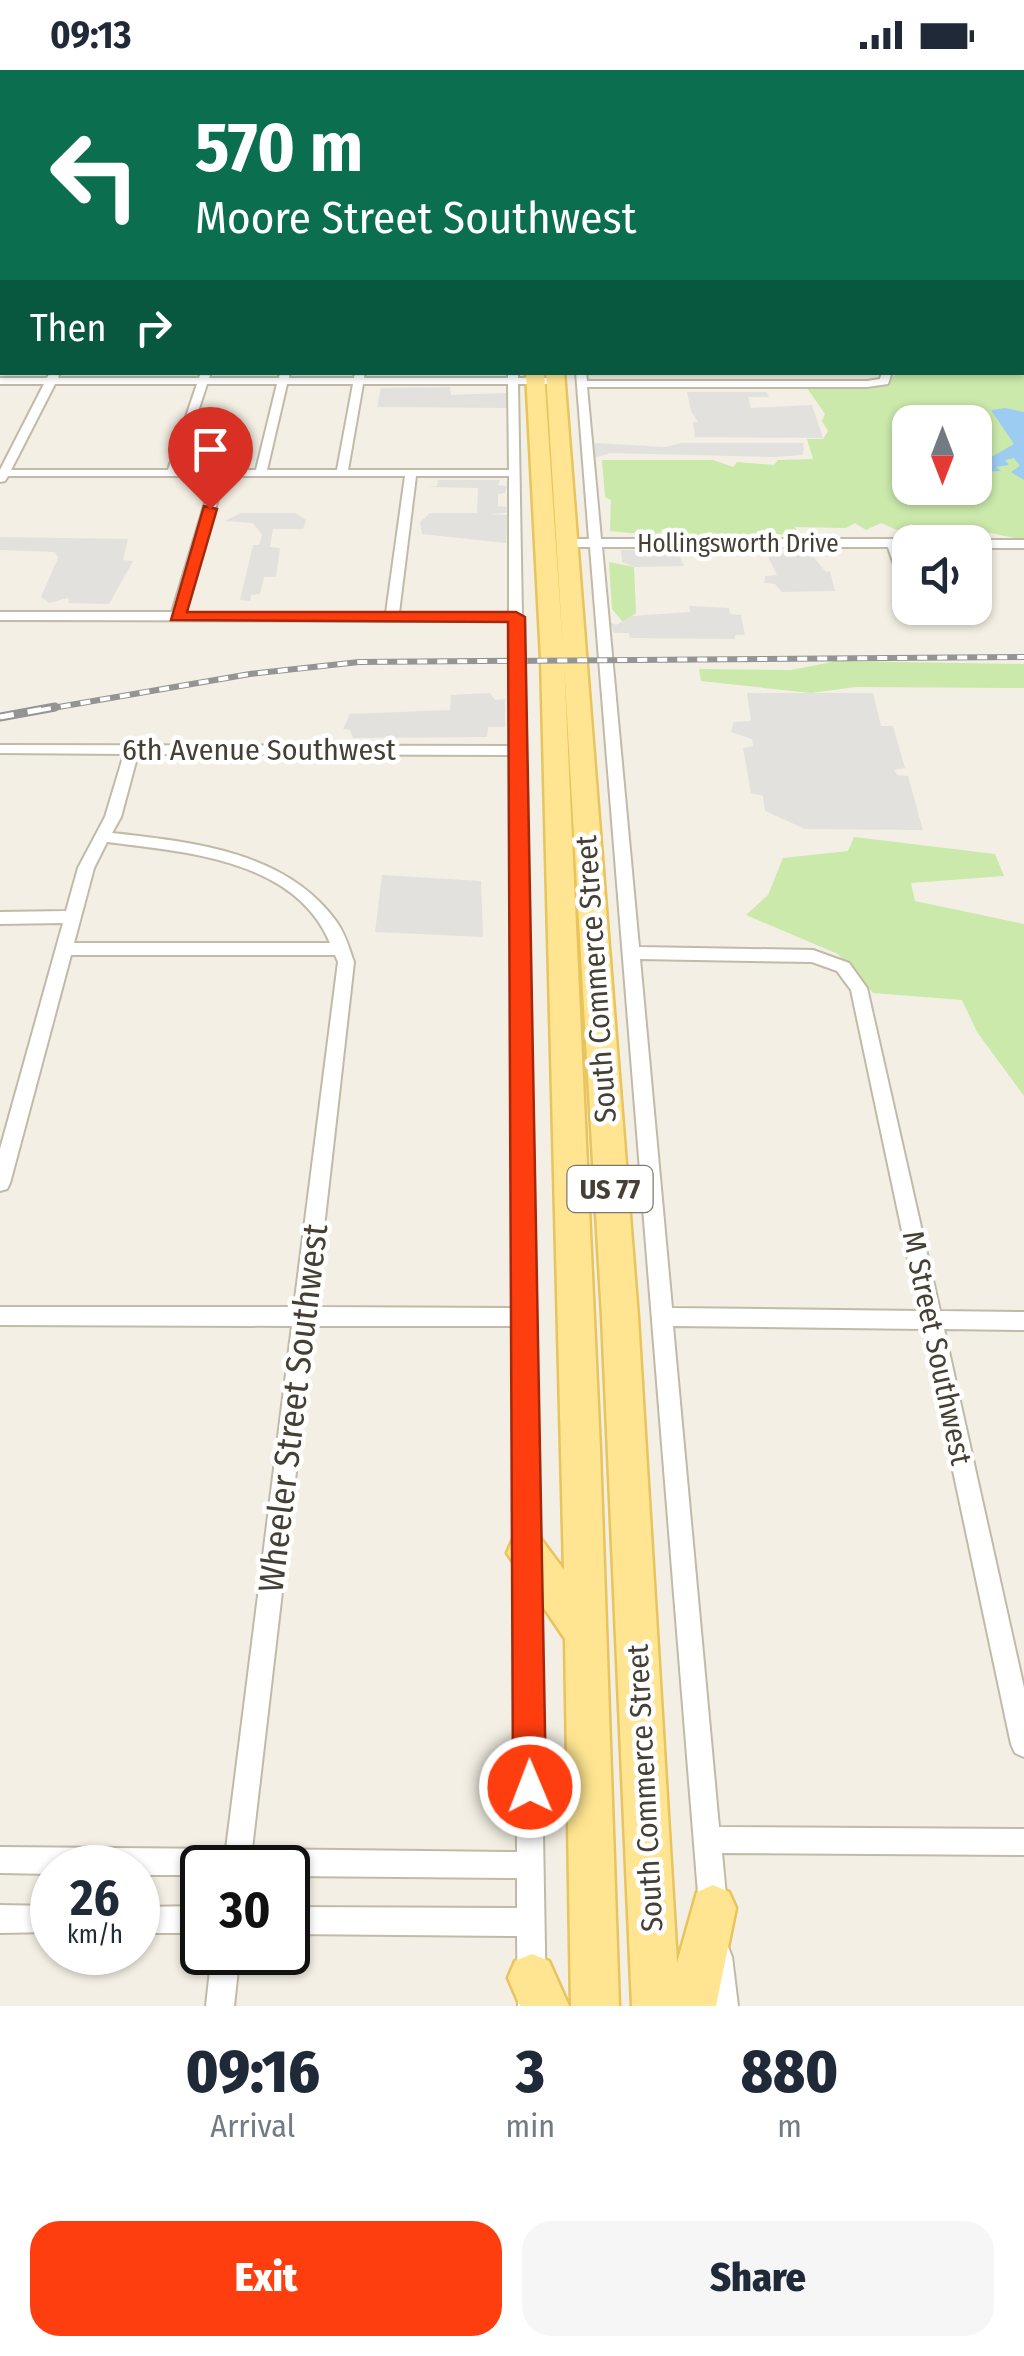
<!DOCTYPE html>
<html lang="en">
<head>
<meta charset="utf-8">
<style>
  :root { --surface:#fff; --page:#f6f6f7; --text:#1f2937; --muted:#747a83; --accent:#ff3e0f }
  body { margin:0; font-family:"Fira Sans Condensed",sans-serif; background:var(--page); color:var(--text); height:100vh; display:flex; flex-direction:column; font-size:38px; white-space:nowrap }
  * { box-sizing:border-box; margin:0 }
  p { font-size:32px; color:var(--muted) }
  .icon { flex:none; width:55px; height:55px; fill:none; stroke:currentColor; stroke-width:2; stroke-linecap:round; stroke-linejoin:round }
  .map { position:relative; height:1936px; overflow:hidden }
  .side { display:flex; flex-direction:column; background:var(--surface); flex:1 }
  .side>* { flex:none }
  .hud { position:absolute; left:0px; top:0px; width:1025px; height:305px; box-shadow:0 2px 8px #0004; background:#0b6e4f; color:#fff; overflow:hidden }
  .needle { width:65px; rotate:180deg }
  .controls { position:absolute; left:892px; top:335px; display:grid; gap:20px }
  .controls a { display:grid; place-items:center; width:100px; height:100px; border-radius:20px; background:var(--surface); box-shadow:0 2px 8px #0004; font-size:50px }
  .speed { position:absolute; left:30px; top:1775px; display:flex; gap:20px; font-size:50px; font-weight:700; text-align:center }
  .speed>* { display:grid; place-content:center; width:130px; height:130px; border-radius:50%; background:var(--surface); box-shadow:0 2px 8px #0004; line-height:1 }
  .speed small { font-size:25px; font-weight:400 }
  .speed .limit { border:5px solid #111; border-radius:15px; background:#fff; color:#111 }
  .pin { position:absolute; display:grid; place-items:center; width:85px; height:85px; color:#fff; margin:-102px -42px; border-radius:50% 50% 50% 0; rotate:-45deg; box-shadow:0 0 10px #0007 }
  .pin .icon { rotate:45deg }
  .me { position:absolute; width:110px; margin:-55px; rotate:359deg; stroke-linejoin:round; filter:drop-shadow(0 0 8px #0008) }
  .turn { display:flex; align-items:center; gap:35px; height:210px; padding:0 30px; font-size:45px }
  .turn .icon { width:130px; height:130px; stroke-width:2.5 }
  .turn b { display:block; font-size:70px; line-height:85px }
  .then { display:flex; align-items:center; height:95px; padding:0 30px; background:#0003; gap:20px; font-size:38px }
  .eta { display:flex; justify-content:space-evenly; align-items:center; height:170px; text-align:center }
  .eta b { font-size:60px; font-weight:800; line-height:70px }
  .cta { display:flex; gap:20px; margin-top:auto; padding:20px 30px }
  .cta a { flex:1; height:115px; border-radius:30px; background:var(--accent); color:#fff; font-size:40px; font-weight:800; line-height:115px; text-align:center }
  .cta a+a { background:var(--page); color:var(--text) }
  .status { display:flex; justify-content:space-between; align-items:center; height:70px; padding:0 50px; background:var(--surface); direction:ltr }
  .status svg { height:28px; fill:currentColor }
  .map>svg:first-child { display:block }
  .green { fill:#cae9ab; fill-rule:evenodd }
  .parking { fill:#e3e1dd }
  .water { fill:#9dccf2 }
  .lines { fill:none; stroke-linecap:round; stroke-linejoin:round }
  .street-casing { stroke:#c1baa9; stroke-width:4 }
  .secondary-casing { stroke:#d5c692; stroke-width:5 }
  .primary-casing { stroke:#e8c45d; stroke-width:5 }
  .street { fill:#fff; fill-rule:evenodd }
  .secondary { fill:#fff3c2; fill-rule:evenodd }
  .primary { fill:#ffe591; fill-rule:evenodd }
  .rail-far1-casing { stroke:#949494; stroke-width:6 }
  .rail-casing { stroke:#949494; stroke-width:9 }
  .rail-far1 { stroke:#fff; stroke-width:4; stroke-dasharray:10; stroke-linecap:butt }
  .rail { stroke:#fff; stroke-width:5; stroke-dasharray:14; stroke-linecap:butt }
  .route { fill:#ff3e0f; stroke:#a6280a; stroke-width:2.5 }
  .labels { text-anchor:middle; stroke-width:9; stroke-linejoin:round; paint-order:stroke }
  .far-street-label { font-size:25px; fill:#453f34; stroke:#fff }
  .shield { fill:#fff; stroke:#7d7971; stroke-width:2.5 }
  .shield-label { font-size:28px; font-weight:bold; fill:#453f34 }
  .street-label { font-size:30px; fill:#453f34; stroke:#fff }
  .near-street-label { font-size:35px; fill:#453f34; stroke:#fff }
</style>
</head>
<body>
<div class="status"><b>09:13</b><svg viewBox="0 0 49 12"><path d="M0 12V9h3v3zM5 12V6h3v6zM10 12V3h3v9zM15 12V0h3v12zM26 1h20v11H26zM47 4h2v5h-2z"/></svg></div>
<div class="map">
<svg width="1024" height="1936" viewBox="0 0 1024 1936">
  <rect width="100%" height="100%" fill="#f3efe4"/>
  <g class="green">
    <path d="M1024,199V470L953,455H943L946,461L922,460L911,454L904,463L881,453L866,460L855,453L846,458L795,457L797,464L685,466L662,459L660,466L610,461L611,430L605,427L602,390H713L733,397L737,392L774,395L778,390L813,389L807,369H823L828,361L822,351L825,344L807,318L891,316L888,313L897,303L1022,302ZM910,352H975V418H910Z"/>
    <polygon points="609,492 634,497 636,543 623,552 612,539"/>
    <polygon points="837,591 1024,594 1024,618 855,617 811,623 701,611 699,599 791,600"/>
    <polygon points="854,767 995,784 1004,806 911,813 915,831 1024,854 1024,1026 977,962 962,930 873,923 838,884 746,845 768,825 783,788 848,781"/>
  </g>
  <g class="parking">
    <polygon points="450,317 451,325 508,323 509,338 377,337 381,318"/>
    <polygon points="687,322 767,322 769,327 748,327 751,338 812,335 823,368 695,367 693,352 698,352 691,341"/>
    <polygon points="595,373 665,377 681,373 803,373 804,379 802,385 775,387 610,383 594,388"/>
    <polygon points="438,410 500,410 498,415 507,416 505,423 498,424 498,436 507,437 506,443 489,444 507,445 506,473 422,464 420,452 430,443 477,443 478,418 427,417 437,416"/>
    <polygon points="241,443 295,443 306,450 303,459 273,459 270,477 280,478 276,507 264,507 260,524 251,525 250,531 240,530 253,475 259,475 262,465 253,453 225,451"/>
    <polygon points="0,467 128,469 123,490 133,491 109,534 69,533 68,528 49,533 41,527 58,488 55,482 0,480"/>
    <polygon points="764,478 798,479 811,484 826,502 830,501 835,521 782,522 775,514 764,513 765,506 777,505"/>
    <polygon points="677,479 684,496 634,497 622,492 621,480"/>
    <polygon points="689,536 729,538 730,544 741,545 745,565 735,565 735,569 630,568 629,563 614,563 610,552 616,555 631,546 690,542"/>
    <polygon points="490,623 495,630 505,629 505,657 488,657 487,667 353,668 350,660 343,659 350,644 450,640 451,625"/>
    <polygon points="747,623 873,623 881,656 893,656 905,698 894,700 897,705 908,706 923,760 805,759 765,741 763,726 751,723 743,678 753,676 752,669 731,662 734,652 751,651"/>
    <polygon points="382,805 481,811 483,867 375,862"/>
  </g>
  <polygon class="water" points="1005,338 1024,342 1024,410 1011,402 1020,396 1014,388 1005,390 1009,395 996,397 1001,401 975,402 975,391 981,393 1014,374 991,340"/>
  <g class="lines">
    <g class="street-casing">
      <g id="street">
        <polygon points="746,0 752,0 753,2 747,2"/>
        <rect x="1022" y="13" width="2" height="4"/>
        <rect x="1022" y="40" width="2" height="4"/>
        <rect x="1022" y="70" width="2" height="6"/>
        <rect x="0" y="231" width="2" height="6"/>
        <path d="M50,302H60L58,308H199L201,302H211L209,308H279L280,302H290L289,308H354L355,302H365L364,308H508V302H518V308H556L561,311L556,314H518L546,1936H518L517,1866L288,1864V1837L517,1838V1808L288,1806V1798H202V1805H138V1798H52V1804L0,1803V1777L226,1779L292,1256L0,1255V1237H294L338,892L335,885H71L10,1113L7,1119L0,1121V1079L63,853L0,854V842L66,841L78,798L105,747L124,684L0,683V675L510,676L509,551L0,550V542H172L213,406H8L5,411L0,412V400L44,314H0V308H47ZM55,314H197L168,400H11ZM207,314H277L256,400H179ZM287,314H353L337,400H267ZM363,314H508L509,400H348ZM225,406H405L386,543H184ZM416,406H509V543H399ZM138,684L510,685L514,1238L315,1237L354,892C349,878 345,863 336,851C285,781 192,772 112,763L121,747ZM107,772C185,782 295,789 330,873H74L94,798ZM313,1256H514L517,1782L252,1779Z"/>
        <path d="M576,302H586L587,311H867L880,309L882,302H892L888,314L867,317H587L601,469H910L916,472H910V477H900L910,506V529L904,525L888,477H602L639,877L813,880L849,893L867,918L940,1241L1024,1242V1260L944,1259L1024,1618V1687L1015,1683L1011,1674L923,1259L673,1256L719,1757L1024,1759V1785L722,1783L727,1836L723,1846L713,1850L703,1846L699,1836L590,477H566L560,473L566,469H589ZM640,889L812,892L837,901L851,920L919,1241L672,1238Z"/>
        <polygon points="975,470 1024,470 1024,478 975,478 975,472 970,472"/>
        <polygon points="0,1835 52,1836 52,1862 0,1863"/>
        <polygon points="202,1836 202,1863 138,1863 138,1837"/>
        <polygon points="718,1873 728,1877 732,1887 738,1936 710,1936 704,1887 708,1877"/>
        <polygon points="212,1882 240,1882 234,1936 206,1936"/>
      </g>
    </g>
    <g class="secondary-casing">
      <g id="secondary">
        <rect x="1022" y="107" width="2" height="6"/>
        <rect x="0" y="108" width="2" height="6"/>
      </g>
    </g>
    <g class="primary-casing">
      <g id="primary">
        <rect x="518" y="0" width="12" height="2"/>
        <polygon points="526,302 544,302 563,579 546,302 564,302 638,1247 677,1893 697,1822 713,1815 729,1822 736,1838 716,1936 632,1936 602,1247 564,593 600,1379 619,1936 571,1936 565,1569 507,1483 513,1469 527,1463 541,1469 564,1500 541,589"/>
        <polygon points="532,1884 549,1891 569,1936 520,1936 508,1908 515,1891"/>
      </g>
    </g>
    <use href="#street" class="street"/>
    <use href="#secondary" class="secondary"/>
    <use href="#primary" class="primary"/>
    <g class="rail-far1-casing">
      <polyline id="rail-far1" points="41,640 250,604 359,592 1024,587"/>
    </g>
    <g class="rail-casing">
      <polyline id="rail" points="0,647 55,637"/>
    </g>
    <use href="#rail-far1" class="rail-far1"/>
    <use href="#rail" class="rail"/>
  </g>
  <polygon class="route" points="204,436 217,439 187,542 516,542 525,547 546,1717 542,1729 530,1733 518,1729 513,1717 508,552 171,550"/>
  <g class="labels">
    <g class="far-street-label">
      <text x="738" y="482">Hollingsworth Drive</text>
    </g>
    <rect class="shield" x="567.5" y="1096" width="85" height="46" rx="8"/>
    <g class="shield-label">
      <text x="610" y="1129">US 77</text>
    </g>
    <g class="street-label">
      <text x="259" y="690">6th Avenue Southwest</text>
      <text transform="translate(596 909) rotate(-94)" y="10">South Commerce Street</text>
      <text transform="translate(937 1278) rotate(78)" y="10">M Street Southwest</text>
      <text transform="translate(645 1718) rotate(-93)" y="10">South Commerce Street</text>
    </g>
    <g class="near-street-label">
      <text transform="translate(293 1338) rotate(-83)" y="12">Wheeler Street Southwest</text>
    </g>
  </g>
</svg>
<div class="controls">
<a><svg class="needle" viewBox="-14 -14 28 28"><path d="M0-13l5 13h-10z" fill="#e53935"/><path d="M0 13l5-13h-10z" fill="#747a83"/></svg></a>
<a><svg class="icon" aria-label="sound" viewBox="0 0 24 24"><path d="M4 9h4l5-4v14l-5-4H4zM17 9q2 3 0 6"/></svg></a>
</div>
<div class="speed"><div>26<small>km/h</small></div><div class="limit">30</div></div>
<div class="pin" style="left:210px;top:439px;background:#d93025"><svg class="icon" aria-label="arrive" viewBox="0 0 24 24"><path d="M6 21V4h12l-3 4 3 4H6"/></svg></div>
<svg class="me" style="left:530px;top:1717px" viewBox="-20 -20 40 40"><circle r="17" fill="#ff3e0f" stroke="#fff" stroke-width="3"/><path d="M0-11L8 9 0 5-8 9z" fill="#fff"/></svg>
<div class="hud">
<div class="turn"><svg class="icon" aria-label="left" viewBox="0 0 24 24"><path d="M17 20v-9H6M10 6l-5 5 5 5"/></svg><div><b>570 m</b>Moore Street Southwest</div></div>
<div class="then">Then<svg class="icon" aria-label="right" viewBox="0 0 24 24"><path d="M7 20v-9h11M14 6l5 5-5 5"/></svg></div>
</div>
</div>
<section class="side">
<div class="eta">
<div><b>09:16</b><p>Arrival</p></div>
<div><b>3</b><p>min</p></div>
<div><b>880</b><p>m</p></div>
</div>
<div class="cta"><a>Exit</a><a>Share</a></div>
</section>
</body>
</html>
